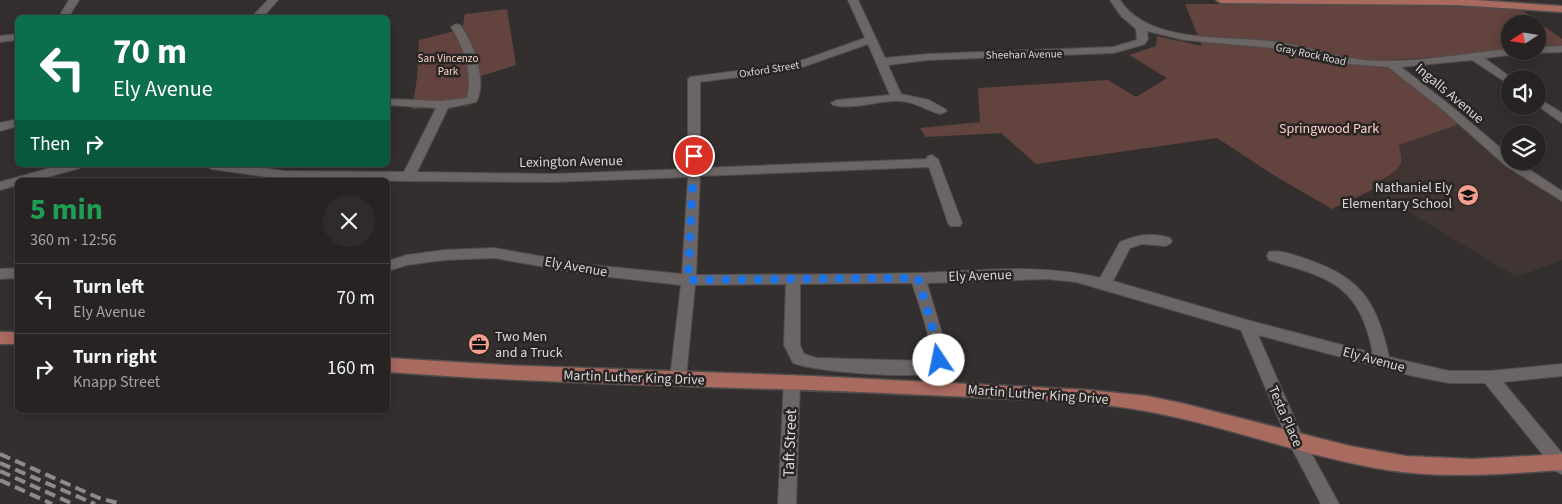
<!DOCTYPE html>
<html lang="en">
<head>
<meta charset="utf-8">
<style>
  :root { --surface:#262322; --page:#2e2b2a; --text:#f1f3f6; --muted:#a4a4a5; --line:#424040 }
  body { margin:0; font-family:"Source Sans 3",sans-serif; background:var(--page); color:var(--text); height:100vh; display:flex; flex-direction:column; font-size:19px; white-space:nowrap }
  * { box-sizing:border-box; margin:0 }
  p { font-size:16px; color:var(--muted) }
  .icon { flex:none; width:28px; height:28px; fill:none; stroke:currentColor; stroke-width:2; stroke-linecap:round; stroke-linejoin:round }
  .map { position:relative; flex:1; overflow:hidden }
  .panel { position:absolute; left:15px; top:178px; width:375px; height:235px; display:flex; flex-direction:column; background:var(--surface); border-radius:8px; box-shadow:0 2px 12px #0003,0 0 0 1px var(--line) }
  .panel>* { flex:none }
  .guide { position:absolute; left:15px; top:15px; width:375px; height:152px; border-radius:8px; box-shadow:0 2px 12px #0003,0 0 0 1px var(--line); background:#0b6e4f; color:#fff; overflow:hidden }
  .needle { width:32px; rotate:258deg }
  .buttons { position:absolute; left:1501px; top:15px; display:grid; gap:10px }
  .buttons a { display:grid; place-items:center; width:45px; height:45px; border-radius:50%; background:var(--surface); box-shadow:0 2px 12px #0003,0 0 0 1px var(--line); font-size:25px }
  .pin { position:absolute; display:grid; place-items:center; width:42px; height:42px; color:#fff; margin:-21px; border:2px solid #fff; border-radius:50%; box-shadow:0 1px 5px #0007 }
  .me { position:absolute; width:55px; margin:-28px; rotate:349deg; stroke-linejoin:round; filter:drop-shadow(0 0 4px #0008) }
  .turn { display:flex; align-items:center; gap:18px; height:105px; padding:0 15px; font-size:22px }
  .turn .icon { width:65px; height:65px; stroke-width:2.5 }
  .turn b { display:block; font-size:35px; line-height:42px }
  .then { display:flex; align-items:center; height:48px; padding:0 15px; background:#0003; gap:10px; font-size:19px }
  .round { display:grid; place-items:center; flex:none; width:52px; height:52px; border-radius:26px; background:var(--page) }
  .overview { display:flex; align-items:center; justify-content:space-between; height:85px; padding:0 15px }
  h1 { font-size:30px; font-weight:700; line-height:38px; color:#1e9e55 }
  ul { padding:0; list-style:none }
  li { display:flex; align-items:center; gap:15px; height:70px; padding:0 15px; border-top:1px solid var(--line) }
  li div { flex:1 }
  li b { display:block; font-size:19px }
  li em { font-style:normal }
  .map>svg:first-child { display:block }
  .built { fill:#413533 }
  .green { fill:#62433d }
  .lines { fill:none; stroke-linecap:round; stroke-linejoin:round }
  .minor-casing { stroke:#504d4c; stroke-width:2 }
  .major-casing { stroke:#504d4c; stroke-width:3 }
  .minor { fill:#6b6665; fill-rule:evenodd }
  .major { fill:#a96a60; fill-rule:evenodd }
  .rail { stroke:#8e8a8a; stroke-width:4; stroke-dasharray:11 5.5; stroke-linecap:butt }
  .route { stroke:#1a73e8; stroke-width:9; stroke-dasharray:0 16.2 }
  .labels { text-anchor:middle; stroke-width:5; stroke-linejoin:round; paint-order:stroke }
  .far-street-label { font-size:11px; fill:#dad7d7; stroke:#292524 }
  .far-park-label { font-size:11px; fill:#facec6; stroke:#292524 }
  .street-label { font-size:14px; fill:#dad7d7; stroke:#292524 }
  .park-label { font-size:14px; fill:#facec6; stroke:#292524 }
  .poi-label { font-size:14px; fill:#dad7d7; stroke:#292524; text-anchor:end }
  .near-street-label { font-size:16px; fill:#dad7d7; stroke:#292524 }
</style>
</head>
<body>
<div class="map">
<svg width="1562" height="504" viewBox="0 0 1562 504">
  <rect width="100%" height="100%" fill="#332f2e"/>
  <polygon class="built" points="1466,122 1510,161 1562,201 1562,260 1517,277 1372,190 1372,181 1384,180 1401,166 1402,158 1399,145"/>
  <g class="green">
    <path d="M1462,3L1515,5L1562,39V50L1538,51V24H1510V51H1530L1391,60L1466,122L1399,145C1402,161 1405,164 1391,174C1384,179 1381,181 1372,182V190L1332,209L1275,176L1217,138L1036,164L1001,133L926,137L920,128L980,122L978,88L1108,80L1136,97L1167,78L1129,55L1156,46L1157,36L1202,46L1185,4Z"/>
    <polygon points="507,9 516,65 475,78 479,96 468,106 412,109 417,78 419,40 462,29 465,14"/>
  </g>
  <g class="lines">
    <g class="minor-casing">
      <g id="minor">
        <polygon points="69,0 79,0 68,18 58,18"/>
        <polygon points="268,0 278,0 262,18 251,18"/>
        <path d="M848,0H858L885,58L928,54L1113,47L1137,40L1136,29L1121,16L1110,0H1120C1150,47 1235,34 1284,43C1315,49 1345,60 1377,61C1422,62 1466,53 1510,49V51H1524L1519,54L1484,58L1513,79H1510V85L1472,60L1401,67L1451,106L1510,156V161H1516L1562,191V201L1506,166L1443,110L1388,67L1349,64L1282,49L1184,40L1147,31L1148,39L1145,44L1114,53L928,60L888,65L901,94L929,100L945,109L947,111L941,114C925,111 915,100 896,101C876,101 853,110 833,105L831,103L837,100L890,95L868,44L794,70L700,82V168L926,159L928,156L932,155L938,159L962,223L960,226H950L948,223L929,167L700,176L696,275C771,274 845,275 920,273C980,271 1041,263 1100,278L1120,242C1137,235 1152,232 1170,238L1172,241L1170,244L1165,246L1142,244L1130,248L1113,281L1247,320L1373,353C1359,284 1330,278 1269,260L1267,256L1269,252C1279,249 1293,255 1303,258C1360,276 1377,301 1389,357L1449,371H1489L1562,364V376L1503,382L1562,453V474L1556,471L1485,383H1449L1413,376L1258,335L1303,438L1339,504H1321L1288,441L1241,330L1076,282L1047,279L927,283L946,347L947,360L939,371C914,380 819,372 793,363L784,345L786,284L695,285L686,378L684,383L678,384L672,383L670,378L681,285L591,275L494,258L444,260L407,265L388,271V261L407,255L444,250L494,248L591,265L682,274L688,177L552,182L408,181L284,179L211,169L205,165H241L284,171L404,172L436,108L388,105V99L441,101L467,98C473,75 464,46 451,27L456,24L460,25C473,41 488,83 476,102L448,108L417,172L552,174L688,169V79L690,77L792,64L865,38ZM912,283C917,299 936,349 929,361L817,358L804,354L800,345V284Z"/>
        <polygon points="18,34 18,40 0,42 0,36"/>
        <polygon points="1562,46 1562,52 1538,53 1534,51 1538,51 1538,47"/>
        <polygon points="1538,98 1562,113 1562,123 1538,106"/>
        <polygon points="18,119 18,126 0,131 0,123"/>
        <polygon points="61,165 82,165 80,168 36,180 18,180 18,185 0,190 0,182"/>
        <polygon points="18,268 18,278 0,279 0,269"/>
        <polygon points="792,375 798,376 800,381 796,504 778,504 784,381 786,376"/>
      </g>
    </g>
    <g class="major-casing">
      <g id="major">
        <polygon points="1216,0 1475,0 1562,6 1562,12 1456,5 1221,3"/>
        <rect x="0" y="332" width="18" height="12"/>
        <path d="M388,358L504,365L812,376L1089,390L1147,396L1181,403L1350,446L1406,456L1473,459L1562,454V470C1504,474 1445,479 1387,470C1294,455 1206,417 1112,406C1050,399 988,398 926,395C766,387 606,386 446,376L388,372Z"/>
      </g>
    </g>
    <use href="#minor" class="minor"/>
    <use href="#major" class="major"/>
    <g class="rail">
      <polyline points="0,454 99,498 121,504"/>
      <polyline points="0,463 95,504"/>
      <polyline points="0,471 73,504"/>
      <polyline points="0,480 52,504"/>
    </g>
  </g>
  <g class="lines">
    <polyline class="route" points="694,156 688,280 918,278 938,347 939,360"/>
  </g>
  <defs>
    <g id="school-disc" transform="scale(1.125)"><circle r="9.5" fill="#f59d8f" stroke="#292524"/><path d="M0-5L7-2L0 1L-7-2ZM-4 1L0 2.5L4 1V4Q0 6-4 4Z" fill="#111"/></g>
    <g id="office-disc" transform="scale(1.125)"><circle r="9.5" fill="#f59d8f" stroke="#292524"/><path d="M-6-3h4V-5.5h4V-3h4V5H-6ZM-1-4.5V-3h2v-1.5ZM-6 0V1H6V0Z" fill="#111"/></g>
  </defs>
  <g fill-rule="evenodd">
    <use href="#school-disc" x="1468" y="195"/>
    <use href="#office-disc" x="479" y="344"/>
  </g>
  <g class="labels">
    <g class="far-street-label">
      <text transform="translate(1024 54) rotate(-1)" y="4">Sheehan Avenue</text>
      <text transform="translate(1311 54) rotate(12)" y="4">Gray Rock Road</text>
      <text transform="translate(769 69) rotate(-9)" y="4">Oxford Street</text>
    </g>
    <g class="far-park-label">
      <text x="448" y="62">San Vincenzo<tspan x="448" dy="13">Park</tspan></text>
    </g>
    <g class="street-label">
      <text transform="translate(1450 93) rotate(40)" y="5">Ingalls Avenue</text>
      <text transform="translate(571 161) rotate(-1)" y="5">Lexington Avenue</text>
      <text transform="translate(576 266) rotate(10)" y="5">Ely Avenue</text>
      <text transform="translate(980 275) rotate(-2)" y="5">Ely Avenue</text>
      <text transform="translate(1374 359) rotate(15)" y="5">Ely Avenue</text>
      <text transform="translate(634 377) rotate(2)" y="5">Martin Luther King Drive</text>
      <text transform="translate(1038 394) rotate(4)" y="5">Martin Luther King Drive</text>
      <text transform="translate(1286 416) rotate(66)" y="5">Testa Place</text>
    </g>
    <g class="park-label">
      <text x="1329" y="133">Springwood Park</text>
    </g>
    <g class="poi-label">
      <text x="1452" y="192">Nathaniel Ely<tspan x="1452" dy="16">Elementary School</tspan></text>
      <text x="495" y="341" text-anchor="start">Two Men<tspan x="495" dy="16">and a Truck</tspan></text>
    </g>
    <g class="near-street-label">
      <text transform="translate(789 443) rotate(-88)" y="6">Taft Street</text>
    </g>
  </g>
</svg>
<div class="buttons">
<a><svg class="needle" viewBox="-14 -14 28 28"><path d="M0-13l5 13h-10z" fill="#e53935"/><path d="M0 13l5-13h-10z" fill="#a4a4a5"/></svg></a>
<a><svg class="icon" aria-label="sound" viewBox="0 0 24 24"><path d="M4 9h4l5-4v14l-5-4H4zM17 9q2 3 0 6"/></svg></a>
<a><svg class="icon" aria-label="layers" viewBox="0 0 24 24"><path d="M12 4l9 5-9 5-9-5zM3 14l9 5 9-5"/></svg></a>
</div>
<div class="pin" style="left:694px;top:156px;background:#d93025"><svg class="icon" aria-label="arrive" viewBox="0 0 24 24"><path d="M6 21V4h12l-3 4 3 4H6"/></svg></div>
<svg class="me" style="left:939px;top:360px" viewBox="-20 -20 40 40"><circle r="19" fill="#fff"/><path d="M0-13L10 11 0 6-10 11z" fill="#1a73e8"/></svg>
<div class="guide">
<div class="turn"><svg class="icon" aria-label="left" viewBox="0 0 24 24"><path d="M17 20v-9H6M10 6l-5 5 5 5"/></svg><div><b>70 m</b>Ely Avenue</div></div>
<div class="then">Then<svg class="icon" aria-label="right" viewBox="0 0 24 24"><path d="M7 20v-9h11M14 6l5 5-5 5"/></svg></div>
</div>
<section class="panel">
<div class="overview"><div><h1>5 min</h1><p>360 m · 12:56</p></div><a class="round"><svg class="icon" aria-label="close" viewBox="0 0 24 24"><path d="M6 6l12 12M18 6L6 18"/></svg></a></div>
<ul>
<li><svg class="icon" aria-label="left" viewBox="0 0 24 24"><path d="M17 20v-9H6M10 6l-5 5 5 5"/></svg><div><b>Turn left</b><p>Ely Avenue</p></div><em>70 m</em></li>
<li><svg class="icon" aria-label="right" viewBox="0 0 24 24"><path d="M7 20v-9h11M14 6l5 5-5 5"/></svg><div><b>Turn right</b><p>Knapp Street</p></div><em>160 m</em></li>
</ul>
</section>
</div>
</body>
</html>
